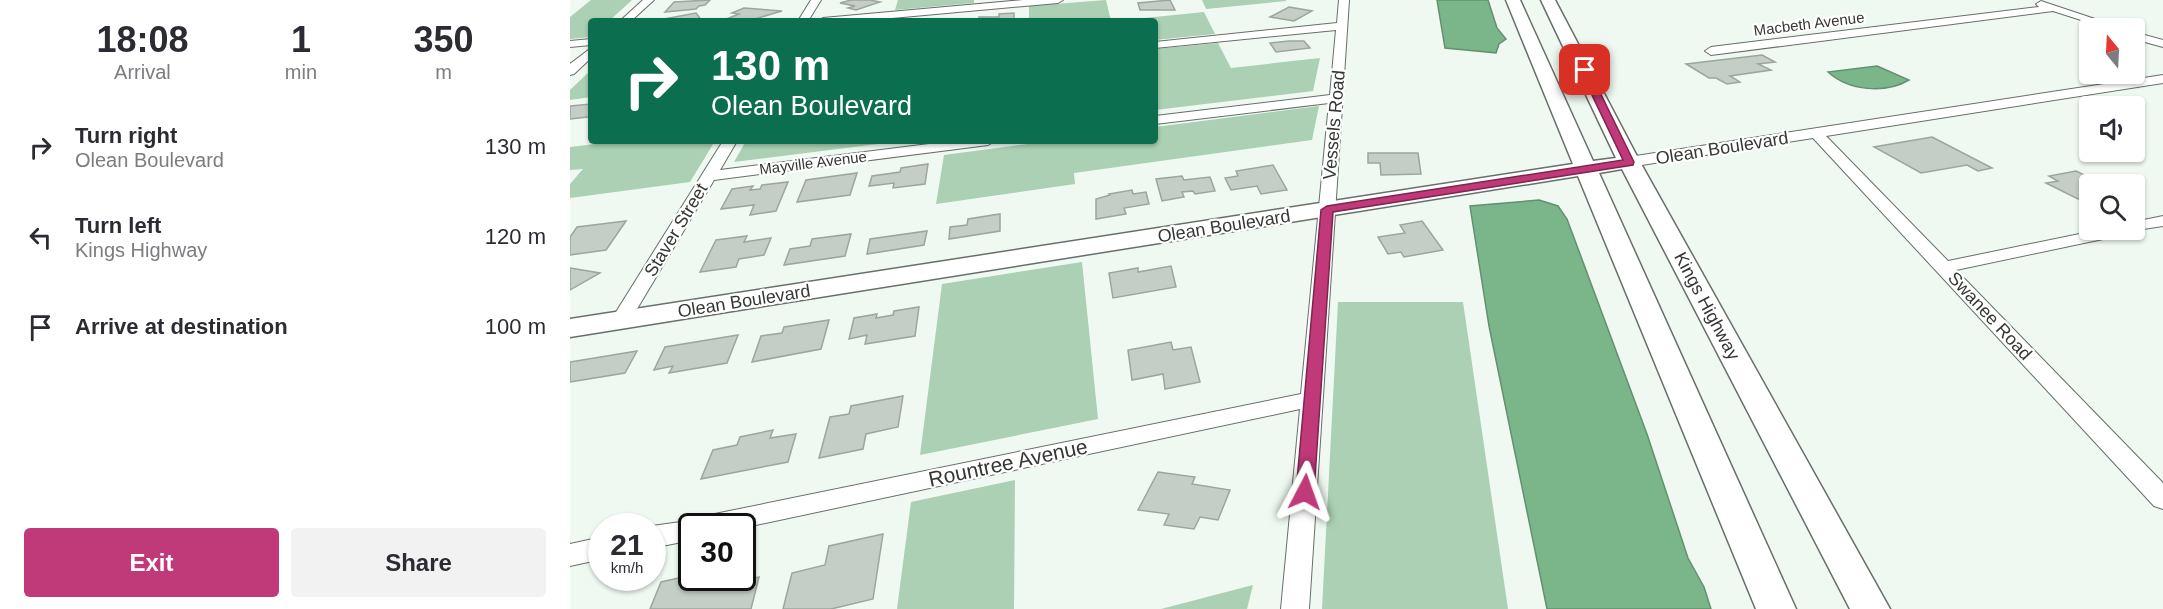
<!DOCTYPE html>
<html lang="en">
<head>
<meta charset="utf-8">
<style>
  :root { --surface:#fff; --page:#f2f2f3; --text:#2b2b33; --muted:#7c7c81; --accent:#c03978 }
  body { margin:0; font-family:Helvetica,sans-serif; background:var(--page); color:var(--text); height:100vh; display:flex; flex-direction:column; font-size:22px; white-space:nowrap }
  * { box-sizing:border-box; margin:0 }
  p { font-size:20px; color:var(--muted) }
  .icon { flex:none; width:33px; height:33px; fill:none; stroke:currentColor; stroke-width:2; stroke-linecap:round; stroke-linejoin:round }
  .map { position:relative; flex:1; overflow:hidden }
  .sheet { display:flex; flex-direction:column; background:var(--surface); width:570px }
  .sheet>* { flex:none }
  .top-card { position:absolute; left:18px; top:18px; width:570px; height:126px; border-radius:6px; box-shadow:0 2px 4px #0004; background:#0b6e4f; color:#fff; overflow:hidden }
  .needle { width:39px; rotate:342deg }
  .fabs { position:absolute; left:1509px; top:18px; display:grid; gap:12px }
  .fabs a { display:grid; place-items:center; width:66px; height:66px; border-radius:6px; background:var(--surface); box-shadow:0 2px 4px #0004; font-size:30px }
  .speed { position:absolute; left:18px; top:513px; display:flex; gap:12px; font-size:30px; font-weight:700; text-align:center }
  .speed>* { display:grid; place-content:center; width:78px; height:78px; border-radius:50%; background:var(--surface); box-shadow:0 2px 4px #0004; line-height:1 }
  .speed small { font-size:15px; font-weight:400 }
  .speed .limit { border:3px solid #111; border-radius:9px; background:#fff; color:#111 }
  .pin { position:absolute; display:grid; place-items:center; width:51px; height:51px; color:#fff; margin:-26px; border-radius:12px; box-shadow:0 3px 9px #0006 }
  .me { position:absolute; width:66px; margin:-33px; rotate:4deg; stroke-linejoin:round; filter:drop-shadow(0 0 4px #0008) }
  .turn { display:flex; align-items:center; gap:21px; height:126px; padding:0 24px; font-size:27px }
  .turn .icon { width:78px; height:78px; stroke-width:2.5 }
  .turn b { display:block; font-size:42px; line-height:51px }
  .eta { display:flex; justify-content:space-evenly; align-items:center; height:102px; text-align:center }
  .eta b { font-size:36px; font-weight:700; line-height:42px }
  .action { display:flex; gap:12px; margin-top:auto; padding:12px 24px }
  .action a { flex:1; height:69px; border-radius:6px; background:var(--accent); color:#fff; font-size:24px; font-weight:700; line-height:69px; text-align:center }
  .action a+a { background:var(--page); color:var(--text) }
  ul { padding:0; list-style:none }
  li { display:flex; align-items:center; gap:18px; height:90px; padding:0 24px }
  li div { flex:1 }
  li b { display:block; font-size:22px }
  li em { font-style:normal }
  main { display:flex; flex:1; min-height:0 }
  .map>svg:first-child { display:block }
  .green { fill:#abd0b3 }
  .water { fill:#7ab689; stroke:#659070; stroke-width:1.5 }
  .building { fill:#c4cec6; stroke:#9ca59e; stroke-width:1.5 }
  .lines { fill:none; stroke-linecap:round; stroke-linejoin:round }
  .street-casing { stroke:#676f68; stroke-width:2 }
  .secondary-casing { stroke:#676f68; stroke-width:3 }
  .street { fill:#fff; fill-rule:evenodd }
  .secondary { fill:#fff; fill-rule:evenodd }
  .route { fill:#c03978; stroke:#7d254e; stroke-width:1.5 }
  .labels { text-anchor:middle; stroke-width:4.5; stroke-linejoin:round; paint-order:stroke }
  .far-street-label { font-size:15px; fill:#343734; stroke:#fff }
  .street-label { font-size:18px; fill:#343734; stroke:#fff }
  .near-street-label { font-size:21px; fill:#343734; stroke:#fff }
</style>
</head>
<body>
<main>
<section class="sheet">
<div class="eta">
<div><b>18:08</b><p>Arrival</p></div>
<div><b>1</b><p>min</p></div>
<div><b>350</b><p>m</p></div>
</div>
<ul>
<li><svg class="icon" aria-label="right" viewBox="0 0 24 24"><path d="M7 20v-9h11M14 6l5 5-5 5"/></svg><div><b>Turn right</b><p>Olean Boulevard</p></div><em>130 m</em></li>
<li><svg class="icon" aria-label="left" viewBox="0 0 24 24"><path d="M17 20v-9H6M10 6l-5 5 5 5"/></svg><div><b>Turn left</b><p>Kings Highway</p></div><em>120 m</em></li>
<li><svg class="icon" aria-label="arrive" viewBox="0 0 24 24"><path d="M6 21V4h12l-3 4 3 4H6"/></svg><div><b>Arrive at destination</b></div><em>100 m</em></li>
</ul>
<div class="action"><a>Exit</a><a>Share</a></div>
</section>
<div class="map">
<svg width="1593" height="609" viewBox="0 0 1593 609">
  <rect width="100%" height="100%" fill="#eff9f1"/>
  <g class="green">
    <polygon points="21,0 62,0 39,21 21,21 21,37 0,39 0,17"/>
    <polygon points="328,0 404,0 404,3 325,10"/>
    <polygon points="536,0 541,21 459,21 459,6"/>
    <polygon points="632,0 716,0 716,1 636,9"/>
    <polygon points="634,12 645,34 585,40 585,21 545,21"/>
    <polygon points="648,43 661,68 750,58 743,91 585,110 585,49"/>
    <polygon points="21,70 21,97 0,100 0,90"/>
    <polygon points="749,106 742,140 504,173 505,184 366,204 374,155 480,141 585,141 585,127"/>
    <polygon points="50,141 145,141 120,182 0,198 0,184 13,169 0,170 0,147"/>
    <polygon points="176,141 309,141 308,144 164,162"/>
    <polygon points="512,262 528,419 350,455 372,284"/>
    <polygon points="768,302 893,302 938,609 752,609"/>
    <polygon points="445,480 444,609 327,609 341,502"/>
    <polygon points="683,585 677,609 591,609"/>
  </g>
  <g class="water">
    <polygon points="867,0 918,0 927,28 936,39 929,44 926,53 875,48"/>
    <path d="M1307,66L1339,80C1315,94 1279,91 1258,72Z"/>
    <polygon points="969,200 988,206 997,219 1077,434 1118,558 1134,587 1141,609 977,609 919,326 900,206"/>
  </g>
  <g class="building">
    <polygon points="140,0 135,5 129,6 126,9 95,12 104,2"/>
    <polygon points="281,0 300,0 310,2 286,10 278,8 285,6 270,3"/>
    <polygon points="600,0 605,10 570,10 568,3"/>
    <polygon points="719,7 742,11 724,21 700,17"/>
    <polygon points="174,8 212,11 178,21 154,20 169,14 162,13"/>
    <polygon points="126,13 132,21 83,21"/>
    <polygon points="444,13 444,21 409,21 409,17 429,17 429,14"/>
    <polygon points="719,41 734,41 740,48 706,52 700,43"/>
    <polygon points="1192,55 1205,62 1188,64 1201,70 1160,76 1170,82 1157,84 1146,78 1139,78 1116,64"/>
    <polygon points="21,104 21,114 18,117 0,119 0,106"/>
    <polygon points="1362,137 1422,168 1408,171 1397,165 1351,173 1304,147"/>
    <polygon points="798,153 848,153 851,174 811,175 810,163 798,163"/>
    <polygon points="358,164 355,184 323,188 324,183 299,186 302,176 330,172 331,168"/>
    <polygon points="703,165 717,190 691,194 687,186 661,190 655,178 668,176 666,171"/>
    <polygon points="1506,171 1533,184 1520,184 1520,197 1508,199 1476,183 1488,181 1479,176"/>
    <polygon points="287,173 280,195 227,202 236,180"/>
    <polygon points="612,176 614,180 640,177 645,191 625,194 623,191 612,192 614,197 592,201 586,179"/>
    <polygon points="218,182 206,211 180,215 184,205 151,209 162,189 183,186 180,190 190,189 192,185"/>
    <polygon points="562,190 563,194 576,192 579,204 554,208 556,214 526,219 526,199 540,195 539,194"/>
    <polygon points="430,214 430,231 379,239 380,227 397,225 398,219"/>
    <polygon points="56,221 36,250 0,255 0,237 7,227"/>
    <polygon points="852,221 873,250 834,257 831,252 818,254 808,237 835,233 830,225"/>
    <polygon points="357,231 354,245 297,254 300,239"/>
    <polygon points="281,234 275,256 214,265 220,249 240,246 242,239"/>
    <polygon points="177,236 174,242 201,238 194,255 169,259 166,267 130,272 146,240"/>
    <polygon points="601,266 606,287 543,298 539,273 568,268 568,272"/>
    <polygon points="0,268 30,273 0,290"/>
    <polygon points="349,307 345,336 295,344 297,335 279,339 284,318 307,314 306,318 323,315 324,311"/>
    <polygon points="259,320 251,349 182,362 191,336 212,333 214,327"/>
    <polygon points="168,335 157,363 99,373 103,366 84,370 95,347"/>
    <polygon points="601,342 603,350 621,347 630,382 595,389 593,374 562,380 558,350"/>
    <polygon points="67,351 55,373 0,382 0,362"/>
    <polygon points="333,396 328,427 296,434 293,449 249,458 260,417 279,414 281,406"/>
    <polygon points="203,430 200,438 226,434 218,462 131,479 143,450 167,445 170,437"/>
    <polygon points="588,472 625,477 622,484 660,490 648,520 630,517 624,529 594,525 599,514 568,510"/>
    <polygon points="313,534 303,599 261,609 213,609 222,573 255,565 259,546"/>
    <polygon points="122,575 122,578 142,578 138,589 189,577 181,609 80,609 91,582"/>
  </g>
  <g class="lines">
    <g class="street-casing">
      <g id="street">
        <polygon points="73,0 84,0 61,21 50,21"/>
        <polygon points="241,0 251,0 238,21 228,21"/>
        <polygon points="453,0 493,0 488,3 289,21 248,21 253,18"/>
        <polygon points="769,0 779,0 739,609 711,609 730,409 172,528 172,526 122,526 122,540 82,548 82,526 125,520 135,516 731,394 759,103 585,124 585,116 760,95 766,30 585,48 585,42 767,23"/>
        <polygon points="1471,1 1552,28 1536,28 1483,11 1141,55 1135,51 1141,47 1469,7 1466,4"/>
        <polygon points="1564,32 1593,40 1593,47 1564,39"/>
        <polygon points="21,39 21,45 0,47 0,41"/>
        <polygon points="21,48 21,58 4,74 0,75 0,64"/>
        <polygon points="1593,75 1593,83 1256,136 1378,261 1529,230 1564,230 1564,222 1593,216 1593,226 1560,231 1552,235 1386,270 1593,483 1593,509 1584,506 1243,138 1059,167 1051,162 1059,157"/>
        <polygon points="153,141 167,141 150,170 383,141 425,141 418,145 144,180 58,324 44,324 41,320"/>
        <polygon points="32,537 32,559 0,566 0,544"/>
      </g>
    </g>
    <g class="secondary-casing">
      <polygon id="secondary" points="936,0 950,0 1023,161 1046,158 971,0 985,0 1070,162 1320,609 1280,609 1052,169 1029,173 1226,609 1186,609 1008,176 0,337 0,319 1003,164"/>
    </g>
    <use href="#street" class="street"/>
    <use href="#secondary" class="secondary"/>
  </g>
  <polygon class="route" points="1012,69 1019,70 1064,162 1063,165 763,212 744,492 741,497 735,499 729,497 726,492 751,210 757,206 1053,160 1010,70"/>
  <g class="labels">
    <g class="far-street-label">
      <text transform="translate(1239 24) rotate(-7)" y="5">Macbeth Avenue</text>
      <text transform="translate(243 163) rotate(-7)" y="5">Mayville Avenue</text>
    </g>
    <g class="street-label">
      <text transform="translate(764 125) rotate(-85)" y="6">Vessels Road</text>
      <text transform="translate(1152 148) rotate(-9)" y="6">Olean Boulevard</text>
      <text transform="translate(654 226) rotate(-9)" y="6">Olean Boulevard</text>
      <text transform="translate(106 230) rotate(-59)" y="6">Staver Street</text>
      <text transform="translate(174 301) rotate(-9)" y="6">Olean Boulevard</text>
      <text transform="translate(1137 306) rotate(62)" y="6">Kings Highway</text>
      <text transform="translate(1420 316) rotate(47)" y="6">Swanee Road</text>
    </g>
    <g class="near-street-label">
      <text transform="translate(438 463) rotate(-12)" y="7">Rountree Avenue</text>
    </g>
  </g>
</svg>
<div class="fabs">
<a><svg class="needle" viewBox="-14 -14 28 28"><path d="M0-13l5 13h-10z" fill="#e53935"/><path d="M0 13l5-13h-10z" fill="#7c7c81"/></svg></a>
<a><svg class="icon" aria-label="sound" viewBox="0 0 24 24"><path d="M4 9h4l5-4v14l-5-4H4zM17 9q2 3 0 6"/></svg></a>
<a><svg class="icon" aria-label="search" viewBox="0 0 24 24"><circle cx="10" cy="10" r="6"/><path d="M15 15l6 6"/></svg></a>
</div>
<div class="speed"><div>21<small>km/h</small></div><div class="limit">30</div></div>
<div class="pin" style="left:1015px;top:70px;background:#d93025"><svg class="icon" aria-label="arrive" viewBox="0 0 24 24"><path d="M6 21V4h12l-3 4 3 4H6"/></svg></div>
<svg class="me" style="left:735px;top:492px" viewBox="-20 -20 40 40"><path d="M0-17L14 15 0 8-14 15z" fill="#c03978" stroke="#fff" stroke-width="4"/></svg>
<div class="top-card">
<div class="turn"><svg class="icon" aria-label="right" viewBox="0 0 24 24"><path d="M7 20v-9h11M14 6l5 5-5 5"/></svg><div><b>130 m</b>Olean Boulevard</div></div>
</div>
</div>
</main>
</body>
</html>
